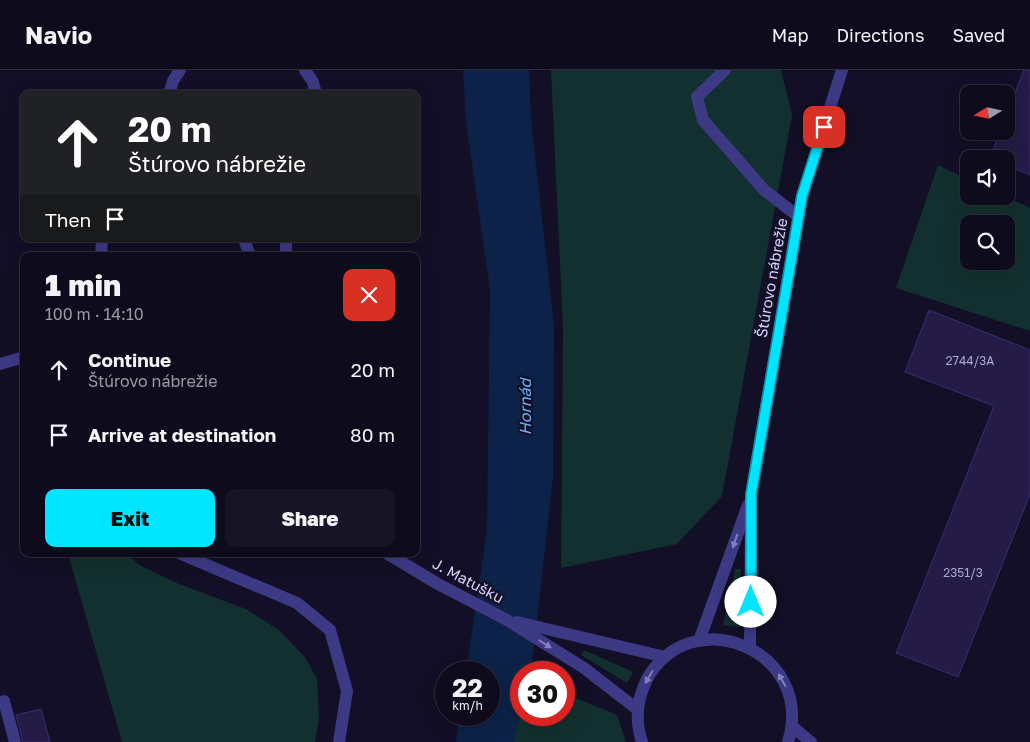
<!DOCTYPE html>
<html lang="en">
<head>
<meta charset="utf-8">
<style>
  :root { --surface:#0e0b1c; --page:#171425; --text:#f1f3f6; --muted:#9b9ba3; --line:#2e2b3b; --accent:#00e5ff }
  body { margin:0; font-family:"Golos Text",sans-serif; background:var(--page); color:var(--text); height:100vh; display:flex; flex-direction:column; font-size:19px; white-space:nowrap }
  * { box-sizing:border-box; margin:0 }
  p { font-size:16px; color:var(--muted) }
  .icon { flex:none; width:28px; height:28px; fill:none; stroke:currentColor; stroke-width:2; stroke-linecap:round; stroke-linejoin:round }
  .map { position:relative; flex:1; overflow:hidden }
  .side { position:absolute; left:20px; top:182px; width:400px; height:305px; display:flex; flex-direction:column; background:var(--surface); border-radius:10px; box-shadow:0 5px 20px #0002,0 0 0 1px var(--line) }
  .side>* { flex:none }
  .banner { position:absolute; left:20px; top:20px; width:400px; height:152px; border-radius:10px; box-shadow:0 5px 20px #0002,0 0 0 1px var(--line); background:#202124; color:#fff; overflow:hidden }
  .needle { width:32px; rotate:260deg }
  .tools { position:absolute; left:960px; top:15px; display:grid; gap:10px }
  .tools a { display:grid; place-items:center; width:55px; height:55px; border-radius:10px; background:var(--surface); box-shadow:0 5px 20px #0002,0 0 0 1px var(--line); font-size:25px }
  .speed { position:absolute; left:435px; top:591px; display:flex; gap:10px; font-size:25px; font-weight:700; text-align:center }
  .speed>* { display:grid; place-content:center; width:65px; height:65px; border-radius:50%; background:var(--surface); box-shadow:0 5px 20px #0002,0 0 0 1px var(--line); line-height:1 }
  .speed small { font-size:12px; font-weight:400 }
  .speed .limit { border:8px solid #d22; background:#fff; color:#111 }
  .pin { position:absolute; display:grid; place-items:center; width:42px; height:42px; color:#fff; margin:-21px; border-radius:10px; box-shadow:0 2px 8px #0006 }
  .me { position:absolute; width:55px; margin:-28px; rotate:0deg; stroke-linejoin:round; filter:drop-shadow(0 0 4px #0008) }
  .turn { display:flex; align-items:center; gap:18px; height:105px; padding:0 25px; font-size:22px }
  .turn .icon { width:65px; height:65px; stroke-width:2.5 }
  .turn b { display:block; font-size:35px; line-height:42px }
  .then { display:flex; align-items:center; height:48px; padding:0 25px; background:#0003; gap:10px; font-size:19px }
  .round { display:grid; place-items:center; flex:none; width:52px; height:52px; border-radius:10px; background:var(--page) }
  .head { display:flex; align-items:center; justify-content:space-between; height:85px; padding:0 25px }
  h1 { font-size:30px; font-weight:800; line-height:38px }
  .action { display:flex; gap:10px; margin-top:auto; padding:10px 25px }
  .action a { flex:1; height:58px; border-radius:10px; background:var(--accent); color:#111; font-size:20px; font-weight:800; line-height:58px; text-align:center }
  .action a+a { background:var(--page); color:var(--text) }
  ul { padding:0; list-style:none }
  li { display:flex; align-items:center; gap:15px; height:65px; padding:0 25px }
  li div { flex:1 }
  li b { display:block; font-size:19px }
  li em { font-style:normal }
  header { display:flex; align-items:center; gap:30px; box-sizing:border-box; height:70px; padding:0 25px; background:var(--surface); border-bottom:1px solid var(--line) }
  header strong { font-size:24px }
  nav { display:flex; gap:28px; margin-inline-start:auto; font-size:18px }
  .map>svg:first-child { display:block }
  .green { fill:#12302f; fill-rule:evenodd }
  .water { fill:#0c2248 }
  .building { fill:#241b47; stroke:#3b2d73 }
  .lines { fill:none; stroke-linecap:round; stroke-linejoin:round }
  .lane { stroke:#3d3a85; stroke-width:12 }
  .street { stroke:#3d3a85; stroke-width:12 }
  .oneway { fill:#837fbc }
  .route-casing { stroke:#0095a6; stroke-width:12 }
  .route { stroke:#00e5ff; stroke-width:9 }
  .labels { text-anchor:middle; stroke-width:4.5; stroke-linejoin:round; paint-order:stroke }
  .number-label { font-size:12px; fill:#aca6d1 }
  .street-label { font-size:15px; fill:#d9d4ff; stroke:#130f26 }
  .water-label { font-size:16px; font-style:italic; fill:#62b6ff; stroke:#130f26 }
</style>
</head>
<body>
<header>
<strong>Navio</strong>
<nav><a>Map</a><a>Directions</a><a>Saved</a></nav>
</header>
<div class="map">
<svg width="1030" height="672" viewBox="0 0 1030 672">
  <rect width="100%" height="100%" fill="#130f26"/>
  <g class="green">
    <polygon points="551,0 781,0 792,45 722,426 677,474 561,498 563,259"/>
    <path d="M938,95L969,110V126H1004L1030,138V261L896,218ZM969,154H1006V191H969Z"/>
    <polygon points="68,484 127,484 141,496 179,514 246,539 279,560 305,587 317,609 319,647 315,672 122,672"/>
    <polygon points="735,499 741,499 738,557 723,555"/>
    <polygon points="584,580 633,602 627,613 581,585"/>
    <polygon points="564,623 617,645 626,672 513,672 521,643 521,645 564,645"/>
  </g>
  <polygon class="water" points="463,0 529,0 531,51 554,256 553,408 531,602 521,602 521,643 513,672 456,672 460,645 489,645 489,602 466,602 487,460 490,219 466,51"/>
  <g class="building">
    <polygon points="1024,0 1030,0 1030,105 1006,95 1006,89 990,89 1000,61 1006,61 1006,46"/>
    <polygon points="929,240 1030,280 1030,424 958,607 896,583 994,336 905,302"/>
    <polygon points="41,639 50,672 23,672 16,645"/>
  </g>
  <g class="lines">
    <g class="lane">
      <polyline points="725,0 697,27 703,50 764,120 799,147"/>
      <polyline points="101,186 102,169"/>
      <polyline points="0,294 24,287"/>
      <polyline points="181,484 297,533 330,560 347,621 339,672"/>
      <polyline points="4,631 15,672"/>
    </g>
    <g class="street">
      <polyline points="305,0 313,12 316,24"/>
      <polyline points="169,24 173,11 180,0"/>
      <polyline points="244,169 250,186"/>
      <polyline points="286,169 286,186"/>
      <polyline points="388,484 438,514 507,550 584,598 637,639"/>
      <polyline points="517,552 665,587"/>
      <polyline points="699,571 748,435"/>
      <polyline points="750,577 751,425 802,126 842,0"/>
      <polyline points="793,657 811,672"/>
      <path d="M642,672C635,651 637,629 647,609C692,529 816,581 788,672"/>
    </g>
  </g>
  <defs><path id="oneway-solid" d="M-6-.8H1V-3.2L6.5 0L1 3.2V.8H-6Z" transform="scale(1.25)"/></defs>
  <g class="oneway">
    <use href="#oneway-solid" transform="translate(735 471) rotate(109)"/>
    <use href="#oneway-solid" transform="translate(545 574) rotate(32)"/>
    <use href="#oneway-solid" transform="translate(649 607) rotate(121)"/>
    <use href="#oneway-solid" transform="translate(782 610) rotate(-119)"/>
  </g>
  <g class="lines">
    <g class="route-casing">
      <polyline id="route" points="751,532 751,425 802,126 824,57"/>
    </g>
    <use href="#route" class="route"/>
  </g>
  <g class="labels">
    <g class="number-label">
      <text x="970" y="295">2744/3A</text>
      <text x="963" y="507">2351/3</text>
    </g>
    <g class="street-label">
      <text transform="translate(772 208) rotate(-80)" y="5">Štúrovo nábrežie</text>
      <text transform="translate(468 511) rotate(28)" y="5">J. Matušku</text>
    </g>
    <g class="water-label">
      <text transform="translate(525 337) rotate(-90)" y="6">Hornád</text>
    </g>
  </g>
</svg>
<div class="tools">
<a><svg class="needle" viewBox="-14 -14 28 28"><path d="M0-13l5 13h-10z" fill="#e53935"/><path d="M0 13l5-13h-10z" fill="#9b9ba3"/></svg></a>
<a><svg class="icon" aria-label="sound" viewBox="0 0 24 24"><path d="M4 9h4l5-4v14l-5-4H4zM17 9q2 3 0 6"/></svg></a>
<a><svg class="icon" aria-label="search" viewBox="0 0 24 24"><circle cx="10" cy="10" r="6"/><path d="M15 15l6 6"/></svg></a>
</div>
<div class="speed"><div>22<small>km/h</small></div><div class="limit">30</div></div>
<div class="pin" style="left:824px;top:57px;background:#d93025"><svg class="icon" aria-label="arrive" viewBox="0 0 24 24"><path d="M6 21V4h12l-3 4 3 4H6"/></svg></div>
<svg class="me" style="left:751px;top:532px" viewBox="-20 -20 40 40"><circle r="19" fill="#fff"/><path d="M0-13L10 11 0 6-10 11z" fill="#00e5ff"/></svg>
<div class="banner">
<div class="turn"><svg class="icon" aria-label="ahead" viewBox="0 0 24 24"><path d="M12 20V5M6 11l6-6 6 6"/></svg><div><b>20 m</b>Štúrovo nábrežie</div></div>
<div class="then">Then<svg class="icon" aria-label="arrive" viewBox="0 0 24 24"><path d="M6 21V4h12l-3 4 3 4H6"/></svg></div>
</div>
<section class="side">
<div class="head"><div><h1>1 min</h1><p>100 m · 14:10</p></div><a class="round" style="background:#d93025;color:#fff"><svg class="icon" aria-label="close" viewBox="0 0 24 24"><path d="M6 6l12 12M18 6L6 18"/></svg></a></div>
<ul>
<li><svg class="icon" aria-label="ahead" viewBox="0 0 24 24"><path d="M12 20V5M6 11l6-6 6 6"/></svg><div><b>Continue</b><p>Štúrovo nábrežie</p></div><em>20 m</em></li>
<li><svg class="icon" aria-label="arrive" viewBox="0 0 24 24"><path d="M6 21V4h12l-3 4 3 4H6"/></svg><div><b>Arrive at destination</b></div><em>80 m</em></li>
</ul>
<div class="action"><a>Exit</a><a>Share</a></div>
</section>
</div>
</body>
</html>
